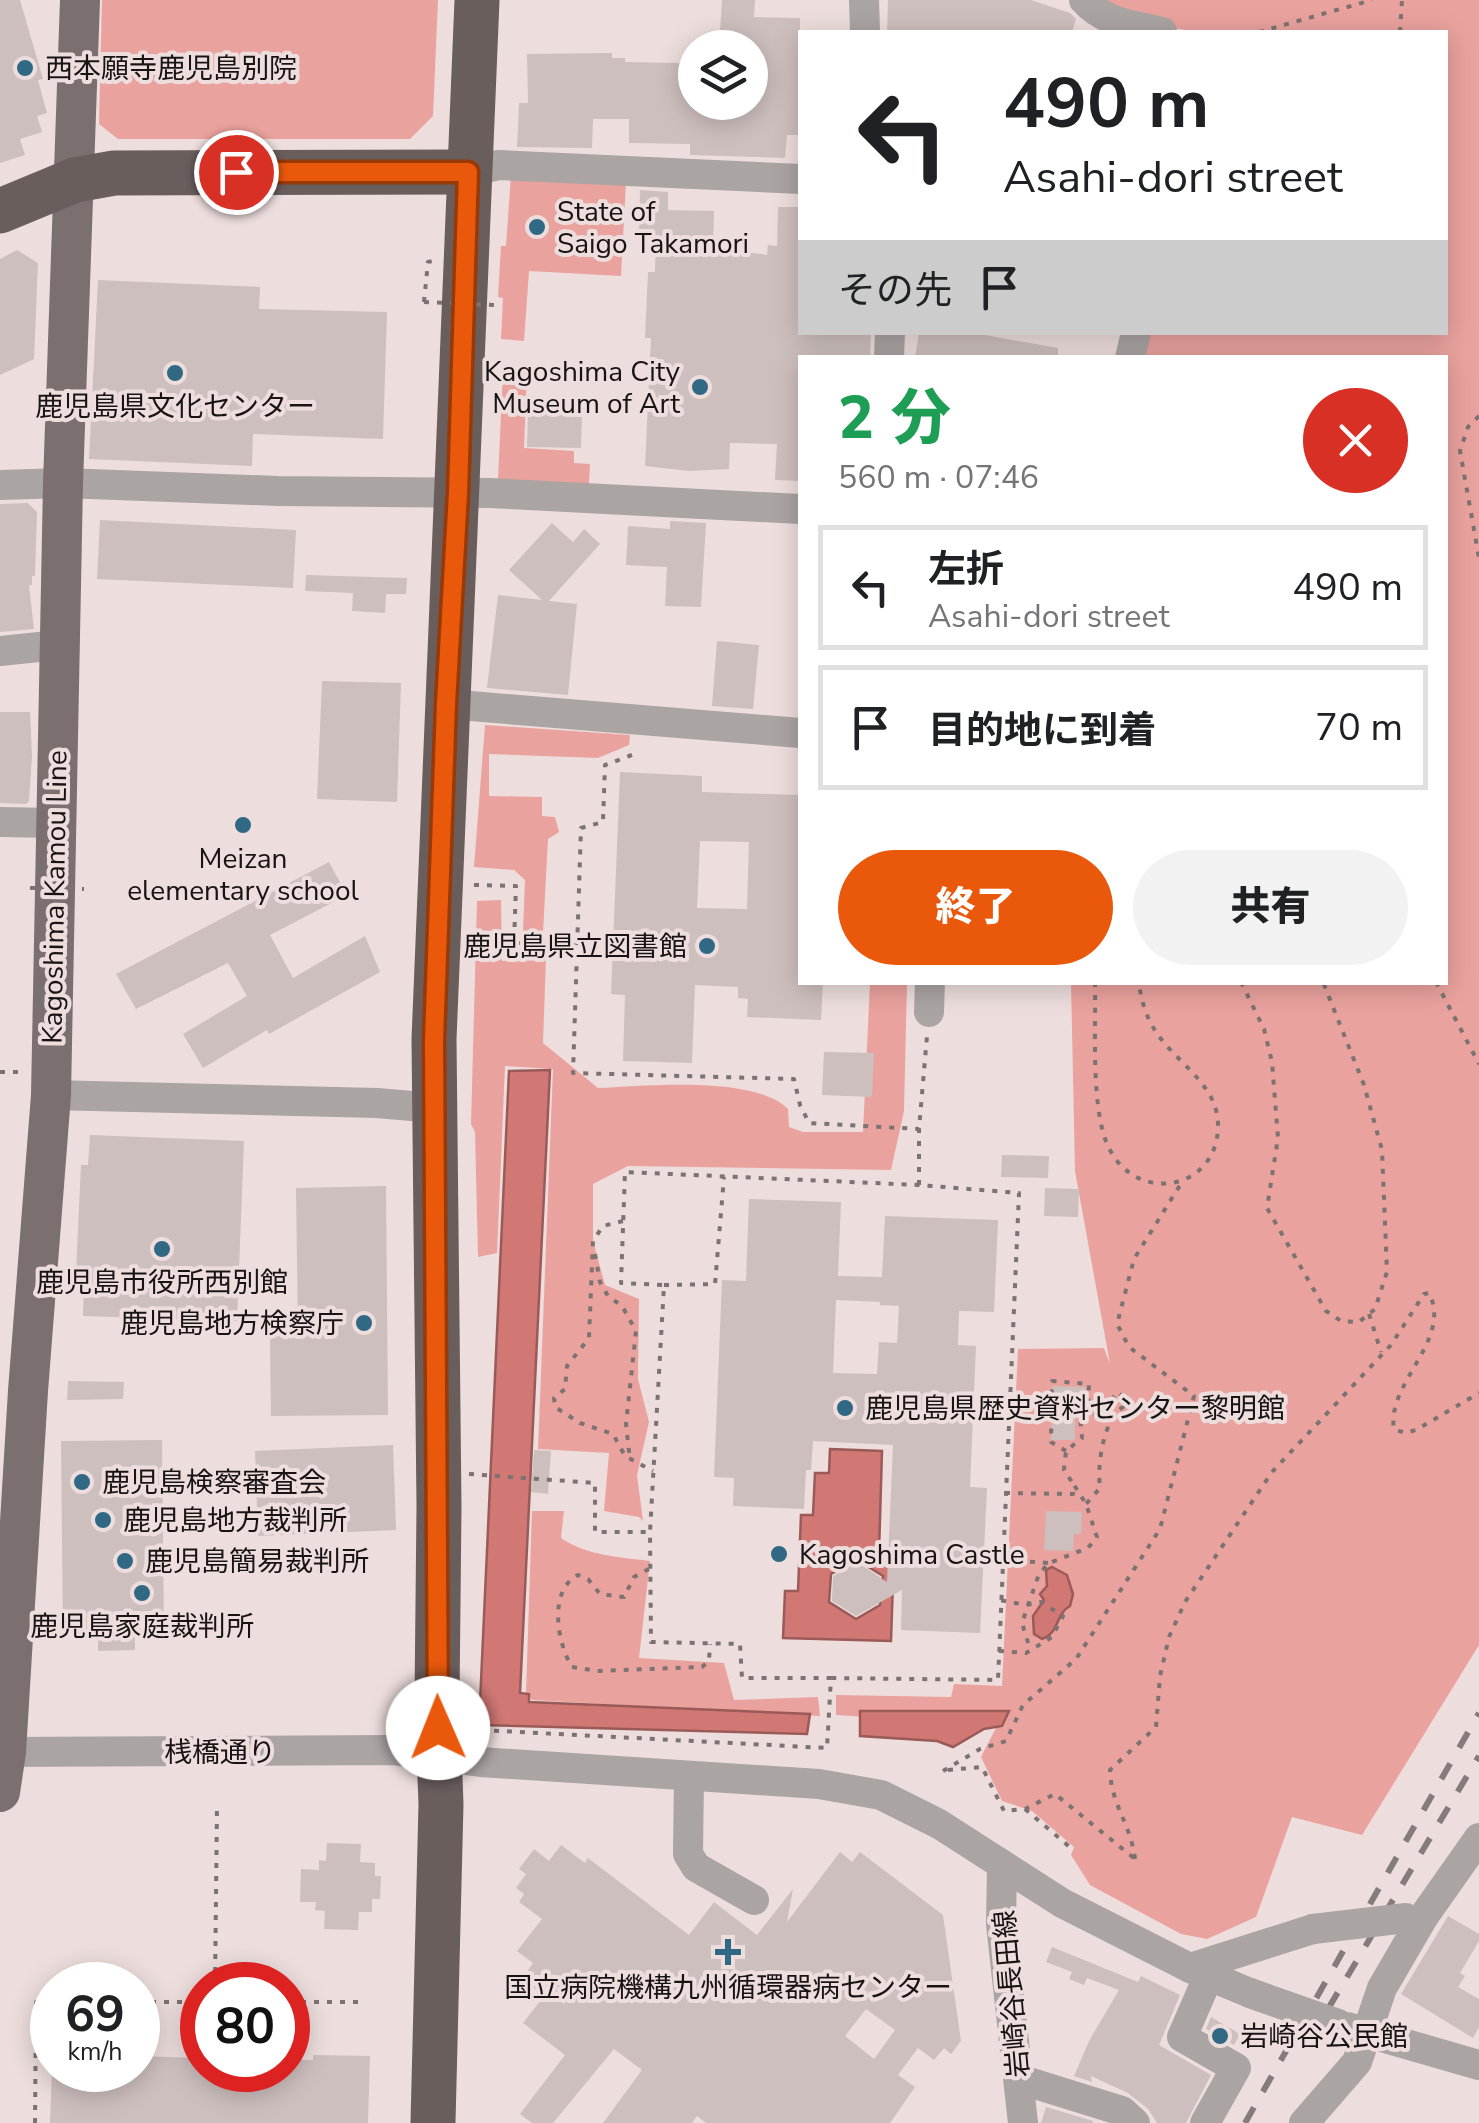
<!DOCTYPE html>
<html lang="ja">
<head>
<meta charset="utf-8">
<style>
  :root { --surface:#fff; --page:#f2f2f2; --text:#202124; --muted:#757577; --line:#e0e0e0; --accent:#ea580c }
  body { margin:0; font-family:"Nunito Sans","Noto Sans JP",sans-serif; background:var(--page); color:var(--text); height:100vh; display:flex; flex-direction:column; font-size:38px; white-space:nowrap }
  * { box-sizing:border-box; margin:0 }
  p { font-size:32px; color:var(--muted) }
  .icon { flex:none; width:55px; height:55px; fill:none; stroke:currentColor; stroke-width:2; stroke-linecap:round; stroke-linejoin:round }
  .map { position:relative; flex:1; overflow:hidden }
  .panel { position:absolute; left:798px; top:355px; width:650px; height:630px; display:flex; flex-direction:column; background:var(--surface); border-radius:0px; box-shadow:0 5px 25px #0003 }
  .panel>* { flex:none }
  .top-card { position:absolute; left:798px; top:30px; width:650px; height:305px; border-radius:0px; box-shadow:0 5px 25px #0003; background:#fff; color:var(--text); overflow:hidden }
  .fabs { position:absolute; left:678px; top:30px; display:grid; gap:20px }
  .fabs a { display:grid; place-items:center; width:90px; height:90px; border-radius:50%; background:var(--surface); box-shadow:0 5px 25px #0003; font-size:50px }
  .speed { position:absolute; left:30px; top:1962px; display:flex; gap:20px; font-size:50px; font-weight:700; text-align:center }
  .speed>* { display:grid; place-content:center; width:130px; height:130px; border-radius:50%; background:var(--surface); box-shadow:0 5px 25px #0003; line-height:1 }
  .speed small { font-size:25px; font-weight:400 }
  .speed .limit { border:15px solid #d22; background:#fff; color:#111 }
  .pin { position:absolute; display:grid; place-items:center; width:85px; height:85px; color:#fff; margin:-42px; border:5px solid #fff; border-radius:50%; box-shadow:0 2px 10px #0007 }
  .me { position:absolute; width:110px; margin:-55px; rotate:359deg; stroke-linejoin:round; filter:drop-shadow(0 0 8px #0008) }
  .turn { display:flex; align-items:center; gap:35px; height:210px; padding:0 40px; font-size:45px }
  .turn .icon { width:130px; height:130px; stroke-width:2.5 }
  .turn b { display:block; font-size:70px; line-height:85px }
  .then { display:flex; align-items:center; height:95px; padding:0 40px; background:#0003; gap:20px; font-size:38px }
  .round { display:grid; place-items:center; flex:none; width:105px; height:105px; border-radius:52px; background:var(--page) }
  .head { display:flex; align-items:center; justify-content:space-between; height:170px; padding:0 40px }
  h1 { font-size:60px; font-weight:800; line-height:75px; color:#1e9e55 }
  .cta { display:flex; gap:20px; margin-top:auto; padding:20px 40px }
  .cta a { flex:1; height:115px; border-radius:60px; background:var(--accent); color:#fff; font-size:40px; font-weight:800; line-height:115px; text-align:center }
  .cta a+a { background:var(--page); color:var(--text) }
  ul { padding:0; list-style:none }
  li { display:flex; align-items:center; gap:30px; height:125px; margin:0 20px 15px; padding:0 20px; border:5px solid var(--line); border-radius:0px }
  li div { flex:1 }
  li b { display:block; font-size:38px }
  li em { font-style:normal }
  .map>svg:first-child { display:block }
  .green { fill:#eaa29e }
  .water { fill:#d17875; stroke:#9a5a58; stroke-width:2.5; fill-rule:evenodd }
  .building { fill:#cdbfbe; fill-rule:evenodd }
  .lines { fill:none; stroke-linecap:round; stroke-linejoin:round }
  .path { stroke:#7c7272; stroke-width:4; stroke-dasharray:5 8; stroke-linecap:butt }
  .minor { stroke:#aaa4a3; stroke-width:30 }
  .major { stroke:#7b706f; stroke-width:40 }
  .highway { stroke:#6a5e5d; stroke-width:45 }
  .rail { stroke:#857b7a; stroke-width:6; stroke-dasharray:18 18; stroke-linecap:butt }
  .path-bridge { stroke:#7c7272; stroke-width:4; stroke-dasharray:5 8; stroke-linecap:butt }
  .minor-bridge { stroke:#aaa4a3; stroke-width:30 }
  .route-casing { stroke:#983908; stroke-width:25 }
  .route { stroke:#ea580c; stroke-width:18 }
  .poi-dot { fill:#316883; stroke:#eddedd; stroke-width:4 }
  .labels { text-anchor:middle; stroke-width:8; stroke-linejoin:round; paint-order:stroke }
  .poi-label { font-size:28px; fill:#191414; stroke:#eddedd; text-anchor:start }
  .street-label { font-size:28px; fill:#191414; stroke:#eddedd }
</style>
</head>
<body>
<div class="map">
<svg width="1479" height="2123" viewBox="0 0 1479 2123">
  <rect width="100%" height="100%" fill="#eddedd"/>
  <g class="green">
    <polygon points="102,0 438,0 433,116 410,139 118,139 99,124"/>
    <polygon points="1074,0 1479,0 1479,1645 1362,1835 1292,1817 1256,1917 1207,1939 1181,1934 1090,1885 1071,1855 1074,1847 1032,1811 1002,1801 981,1757 997,1726 836,1715 836,1695 951,1697 954,1684 1002,1686 1018,1349 1104,1348 1110,1364 1075,1171 1071,983 1445,982 1445,358 1140,357 1145,333 1445,332 1445,32 1200,32 1088,16"/>
    <polygon points="511,175 626,182 621,276 529,271 524,341 501,339 503,298 498,297 501,246 506,246"/>
    <polygon points="503,371 527,372 524,448 574,451 574,463 590,464 589,484 498,480"/>
    <polygon points="485,725 630,735 629,745 598,758 489,754 489,796 542,797 542,816 555,817 559,832 548,839 543,933 523,932 525,880 514,870 474,867"/>
    <path d="M501,900L502,961L546,958L543,1043L598,1088C646,1086 754,1075 788,1109L789,1127L803,1132H863L870,983H907L904,1111L891,1170L628,1166L593,1184V1241L605,1285L639,1299L638,1379L649,1422L637,1475L643,1521L639,1517L604,1511L609,1453L538,1449L553,1069L505,1066L497,1253L478,1257L475,1132L471,1124L477,901Z"/>
    <path d="M532,1511H564L561,1538C588,1556 619,1557 650,1561L639,1658L724,1663L734,1700L818,1697L820,1716L532,1700L526,1693Z"/>
  </g>
  <g class="water">
    <polygon points="550,1070 520,1693 529,1694 529,1702 810,1714 807,1734 479,1725 509,1071"/>
    <path d="M830,1449L882,1451L879,1552L894,1553L891,1641L783,1638L785,1591H798L801,1515H813L815,1473H829ZM857,1560L883,1576L880,1605L856,1619L829,1602L831,1574Z"/>
    <path d="M1052,1567L1067,1575L1073,1594L1070,1606C1055,1614 1060,1633 1042,1639L1034,1634L1033,1616L1044,1600L1040,1594L1047,1586L1046,1570Z"/>
    <polygon points="860,1711 1009,1711 1002,1726 984,1729 953,1747 937,1741 860,1736"/>
  </g>
  <g class="building">
    <polygon points="0,0 20,0 43,79 38,80 47,113 37,116 42,132 20,139 25,155 0,163"/>
    <polygon points="722,0 755,0 754,17 800,18 800,135 787,135 785,158 690,155 690,144 629,143 629,119 593,119 592,148 517,147 519,103 528,103 527,54 612,53 612,58 625,58 625,62 680,63 679,78 695,78 695,102 750,102 750,48 719,48"/>
    <polygon points="888,0 1031,0 1070,13 1076,19 1072,32 887,32"/>
    <polygon points="640,190 668,192 668,210 714,211 713,248 767,255 768,245 777,246 778,207 800,207 800,332 871,332 870,358 800,358 800,481 775,480 777,444 730,443 729,469 689,471 645,466 651,338 645,338 648,272 655,272 656,235 639,235"/>
    <polygon points="17,250 38,263 34,359 0,375 0,259"/>
    <polygon points="98,280 260,287 259,309 387,312 383,439 253,434 252,466 89,459"/>
    <polygon points="919,332 968,332 1058,348 1058,358 915,358"/>
    <polygon points="528,413 582,415 581,448 527,447"/>
    <polygon points="28,503 37,512 35,576 32,576 32,585 29,585 34,629 0,632 0,504"/>
    <polygon points="100,520 296,530 293,588 97,579"/>
    <polygon points="670,521 706,523 701,607 665,606 667,567 626,565 628,526 670,529"/>
    <polygon points="552,523 573,542 584,529 600,544 549,601 577,604 568,695 487,688 498,595 542,600 509,570"/>
    <polygon points="306,575 407,578 406,594 386,594 385,613 352,611 353,593 305,591"/>
    <polygon points="717,641 759,645 753,709 712,706"/>
    <polygon points="322,681 401,683 397,802 317,799"/>
    <polygon points="0,712 30,712 32,756 29,801 26,804 0,803"/>
    <path d="M620,772L702,776V792L800,795V982H823L821,1020L747,1017L748,999L738,998V987L695,985L692,1063L623,1061L625,995L611,994ZM700,841L749,842L747,909L697,908Z"/>
    <polygon points="329,862 347,895 270,935 293,978 365,936 380,972 269,1034 267,1030 203,1068 183,1034 247,996 228,963 136,1009 116,974"/>
    <polygon points="824,1052 874,1053 872,1097 822,1095"/>
    <polygon points="90,1135 244,1141 237,1321 83,1316 84,1273 76,1273 81,1165 88,1165"/>
    <polygon points="1002,1155 1049,1156 1048,1178 1001,1177"/>
    <polygon points="386,1186 388,1415 271,1416 270,1336 298,1335 296,1188"/>
    <polygon points="1045,1188 1079,1189 1078,1217 1044,1216"/>
    <path d="M749,1199L841,1202L838,1276L882,1277L885,1216L998,1220L994,1312L959,1311L958,1345L976,1346L970,1487L987,1488L980,1633L901,1630L902,1590L856,1616L832,1601L833,1576L857,1562L887,1582L893,1445L813,1441L811,1470H806L804,1509L733,1506L734,1478L714,1477L722,1280L746,1281ZM836,1300L880,1302V1305L899,1306L897,1343L879,1342L877,1374L833,1373Z"/>
    <polygon points="68,1381 124,1382 123,1399 67,1400"/>
    <polygon points="1053,1386 1085,1387 1084,1407 1075,1407 1075,1440 1051,1440"/>
    <polygon points="162,1440 164,1635 135,1636 135,1650 98,1651 98,1636 63,1637 61,1441"/>
    <polygon points="393,1445 396,1530 258,1536 255,1451"/>
    <polygon points="534,1450 551,1451 548,1494 531,1492"/>
    <polygon points="1046,1511 1082,1512 1081,1534 1074,1534 1073,1551 1044,1550"/>
    <polygon points="327,1843 361,1844 360,1862 375,1863 375,1876 381,1876 380,1899 372,1899 372,1912 359,1912 358,1930 324,1929 325,1911 315,1910 316,1902 300,1902 301,1869 319,1870 319,1860 326,1861"/>
    <path d="M561,1845L585,1863L588,1858L689,1935L714,1902L757,1935L793,1889L787,1922L840,1852L852,1862L860,1852L943,1915L961,2041L951,2054L944,2048L934,2060L918,2048L898,2075L915,2087L890,2123H706L697,2116L692,2123H603L642,2070L614,2049L553,2123H532L520,2114L565,2055L523,2023L544,1996L522,1979L533,1963L517,1951L542,1919L519,1902L524,1894L516,1888L526,1874L519,1869L534,1849L549,1861ZM866,2009L895,2030L874,2059L845,2036Z"/>
    <polygon points="1448,1916 1479,1934 1479,1941 1460,1973 1465,1976 1458,1987 1479,1999 1479,2027 1473,2038 1401,1994"/>
    <polygon points="1052,1947 1138,1982 1141,1976 1180,1995 1159,2045 1211,2075 1186,2123 1157,2123 1148,2109 1128,2093 1091,2076 1092,2082 1074,2076 1089,2041 1119,1990 1087,1978 1084,1985 1069,1979 1072,1972 1046,1962"/>
    <polygon points="1211,2017 1240,2034 1234,2045 1206,2029"/>
    <polygon points="313,2055 370,2056 368,2123 50,2123 52,2070 138,2070 138,2056 202,2058 202,2070 288,2070 288,2060 313,2060"/>
    <polygon points="1046,2107 1093,2121 1093,2123 1041,2123"/>
  </g>
  <g class="lines">
    <g class="path">
      <polyline points="1259,32 1372,0"/>
      <polyline points="1400,32 1402,0"/>
      <polyline points="424,302 428,262 432,261"/>
      <polyline points="1479,416 1468,427 1460,451 1479,558"/>
      <polyline points="632,755 605,765 603,822 581,828 573,1073 794,1079 800,1105 809,1123 919,1129"/>
      <polyline points="474,885 516,886 514,943 576,943"/>
      <path d="M1095,982C1096,1026 1090,1114 1110,1150C1139,1205 1217,1189 1218,1127C1219,1088 1183,1067 1161,1039C1148,1022 1141,1003 1139,982"/>
      <polyline points="1241,982 1264,1029 1272,1062 1278,1138 1267,1208 1326,1311 1341,1321 1359,1322 1375,1309 1387,1272 1382,1150 1364,1085 1323,982"/>
      <polyline points="1436,982 1479,1064"/>
      <polyline points="0,1072 19,1072"/>
      <polyline points="919,1185 919,1129 927,1036"/>
      <polyline points="623,1221 603,1226 593,1241 589,1338 567,1366 565,1389 554,1398 555,1407 580,1423 613,1434 625,1456 653,1471"/>
      <polyline points="595,1254 600,1282 608,1296 622,1306 636,1331 626,1424 630,1460"/>
      <polyline points="664,1285 715,1284 724,1177"/>
      <polyline points="1369,1314 1381,1352"/>
      <path d="M1080,1416L1102,1414L1117,1392L1121,1395L1123,1407C1103,1420 1097,1465 1100,1488L1086,1504"/>
      <polyline points="1066,1451 1051,1442 1052,1381 1089,1384 1088,1407 1080,1416 1082,1438 1066,1451 1064,1470 1074,1485"/>
      <polyline points="469,1474 595,1483 595,1532 650,1532"/>
      <polyline points="1005,1493 1073,1494 1074,1485 1086,1504 1097,1537 1088,1548 1049,1563 1039,1574 1022,1623 1030,1649"/>
      <polyline points="1004,1560 1049,1563"/>
      <path d="M649,1569L634,1577L624,1597L600,1594L588,1579L578,1575C548,1590 557,1643 572,1667L597,1671L702,1667L709,1661L710,1644"/>
      <polyline points="999,1651 1026,1653 1052,1637 1063,1616 1041,1602 1026,1605 1000,1600"/>
      <polyline points="481,1730 827,1748 831,1678 742,1678 740,1644 651,1642 650,1532 664,1285 621,1283 625,1172 919,1185 1019,1193 998,1680 831,1678"/>
      <polyline points="948,1770 982,1767 1004,1811 1025,1809 1055,1794 1135,1859"/>
      <polyline points="943,1771 980,1749 1006,1741 1023,1705 1076,1659 1160,1529 1194,1396 1129,1347 1117,1324 1134,1259 1182,1182"/>
      <polyline points="1025,1809 1071,1848"/>
      <path d="M1135,1859C1131,1824 1111,1805 1110,1770L1156,1727L1160,1676L1169,1637L1185,1602L1272,1472L1391,1345L1424,1294L1429,1293C1453,1340 1386,1383 1394,1429L1405,1433L1416,1430L1479,1393"/>
      <polyline points="215,1985 217,1807"/>
      <polyline points="138,2002 202,2002"/>
      <polyline points="288,2002 359,2002"/>
      <polyline points="35,2123 36,2002 52,2002"/>
    </g>
    <g class="minor">
      <polyline points="864,0 865,32"/>
      <path d="M1084,0C1104,23 1134,25 1162,32"/>
      <polyline points="468,172 499,165 800,179"/>
      <polyline points="889,358 890,332"/>
      <polyline points="1130,358 1136,332"/>
      <polyline points="0,485 63,483 278,491 489,493 800,509"/>
      <polyline points="0,651 58,645"/>
      <polyline points="446,704 800,733"/>
      <polyline points="0,822 55,823"/>
      <polyline points="929,1012 930,982"/>
      <polyline points="51,1095 377,1103 435,1108"/>
      <polyline points="0,1752 392,1750 480,1762 819,1784 881,1795 939,1824 1062,1903 1190,1968 1250,1993"/>
      <polyline points="689,1776 688,1854 696,1867 754,1900"/>
      <polyline points="1002,1865 1001,1924 1023,2123"/>
      <polyline points="1190,1968 1313,1929"/>
      <polyline points="1347,2027 1479,2065"/>
      <polyline points="1019,2079 1122,2111 1135,2123"/>
      <polyline points="1205,2123 1236,2068 1182,2037 1209,1975"/>
      <polyline points="1304,2123 1357,2062 1382,1988 1424,1916 1479,1838"/>
    </g>
    <polyline class="major" points="0,1792 6,1752 28,1391 51,1095 63,483 80,0"/>
    <g class="highway">
      <polyline points="0,211 75,180 114,173 468,172"/>
      <polyline points="433,2123 441,1804 437,1699 439,1507 434,1039 477,0"/>
    </g>
    <g class="rail">
      <polyline points="1310,2039 1479,1756"/>
      <polyline points="1245,2123 1479,1713"/>
    </g>
    <g class="path-bridge">
      <polyline points="424,302 494,305"/>
      <polyline points="30,888 84,889"/>
    </g>
    <g class="minor-bridge">
      <polyline points="1313,1929 1406,1918"/>
      <polyline points="1250,1993 1338,2024"/>
    </g>
  </g>
  <g class="lines">
    <g class="route-casing">
      <polyline id="route" points="236,172 468,172 458,493 446,704 434,1040 438,1728"/>
    </g>
    <use href="#route" class="route"/>
  </g>
  <g class="poi-dot">
    <circle cx="25" cy="68" r="10"/>
    <circle cx="537" cy="227" r="10"/>
    <circle cx="175" cy="373" r="10"/>
    <circle cx="700" cy="387" r="10"/>
    <circle cx="243" cy="825" r="10"/>
    <circle cx="707" cy="946" r="10"/>
    <circle cx="162" cy="1249" r="10"/>
    <circle cx="364" cy="1323" r="10"/>
    <circle cx="845" cy="1408" r="10"/>
    <circle cx="82" cy="1482" r="10"/>
    <circle cx="103" cy="1520" r="10"/>
    <circle cx="779" cy="1554" r="10"/>
    <circle cx="125" cy="1561" r="10"/>
    <circle cx="142" cy="1593" r="10"/>
    <path d="M723 1937h10v10h10v10h-10v10h-10v-10h-10v-10h10z"/>
    <circle cx="1220" cy="2036" r="10"/>
  </g>
  <g class="labels">
    <g class="poi-label">
      <text x="45" y="78">西本願寺鹿児島別院</text>
      <text x="557" y="221">State of<tspan x="557" dy="32">Saigo Takamori</tspan></text>
      <text x="680" y="381" text-anchor="end">Kagoshima City<tspan x="680" dy="32">Museum of Art</tspan></text>
      <text x="175" y="416" text-anchor="middle">鹿児島県文化センター</text>
      <text x="243" y="868" text-anchor="middle">Meizan<tspan x="243" dy="32">elementary school</tspan></text>
      <text x="687" y="956" text-anchor="end">鹿児島県立図書館</text>
      <text x="162" y="1292" text-anchor="middle">鹿児島市役所西別館</text>
      <text x="344" y="1333" text-anchor="end">鹿児島地方検察庁</text>
      <text x="865" y="1418">鹿児島県歴史資料センター黎明館</text>
      <text x="102" y="1492">鹿児島検察審査会</text>
      <text x="123" y="1530">鹿児島地方裁判所</text>
      <text x="799" y="1564">Kagoshima Castle</text>
      <text x="145" y="1571">鹿児島簡易裁判所</text>
      <text x="142" y="1636" text-anchor="middle">鹿児島家庭裁判所</text>
      <text x="728" y="1997" text-anchor="middle">国立病院機構九州循環器病センター</text>
      <text x="1240" y="2046">岩崎谷公民館</text>
    </g>
    <g class="street-label">
      <text transform="translate(54 897) rotate(-89)" y="10">Kagoshima Kamou Line</text>
      <text x="220" y="1762">桟橋通り</text>
      <text transform="translate(1011 1994) rotate(-95)" y="10">岩崎谷長田線</text>
    </g>
  </g>
</svg>
<div class="fabs">
<a><svg class="icon" aria-label="layers" viewBox="0 0 24 24"><path d="M12 4l9 5-9 5-9-5zM3 14l9 5 9-5"/></svg></a>
</div>
<div class="speed"><div>69<small>km/h</small></div><div class="limit">80</div></div>
<div class="pin" style="left:236px;top:172px;background:#d93025"><svg class="icon" aria-label="arrive" viewBox="0 0 24 24"><path d="M6 21V4h12l-3 4 3 4H6"/></svg></div>
<svg class="me" style="left:438px;top:1728px" viewBox="-20 -20 40 40"><circle r="19" fill="#fff"/><path d="M0-13L10 11 0 6-10 11z" fill="#ea580c"/></svg>
<div class="top-card">
<div class="turn"><svg class="icon" aria-label="left" viewBox="0 0 24 24"><path d="M17 20v-9H6M10 6l-5 5 5 5"/></svg><div><b>490 m</b>Asahi-dori street</div></div>
<div class="then">その先<svg class="icon" aria-label="arrive" viewBox="0 0 24 24"><path d="M6 21V4h12l-3 4 3 4H6"/></svg></div>
</div>
<section class="panel">
<div class="head"><div><h1>2 分</h1><p>560 m · 07:46</p></div><a class="round" style="background:#d93025;color:#fff"><svg class="icon" aria-label="close" viewBox="0 0 24 24"><path d="M6 6l12 12M18 6L6 18"/></svg></a></div>
<ul>
<li><svg class="icon" aria-label="left" viewBox="0 0 24 24"><path d="M17 20v-9H6M10 6l-5 5 5 5"/></svg><div><b>左折</b><p>Asahi-dori street</p></div><em>490 m</em></li>
<li><svg class="icon" aria-label="arrive" viewBox="0 0 24 24"><path d="M6 21V4h12l-3 4 3 4H6"/></svg><div><b>目的地に到着</b></div><em>70 m</em></li>
</ul>
<div class="cta"><a>終了</a><a>共有</a></div>
</section>
</div>
</body>
</html>
